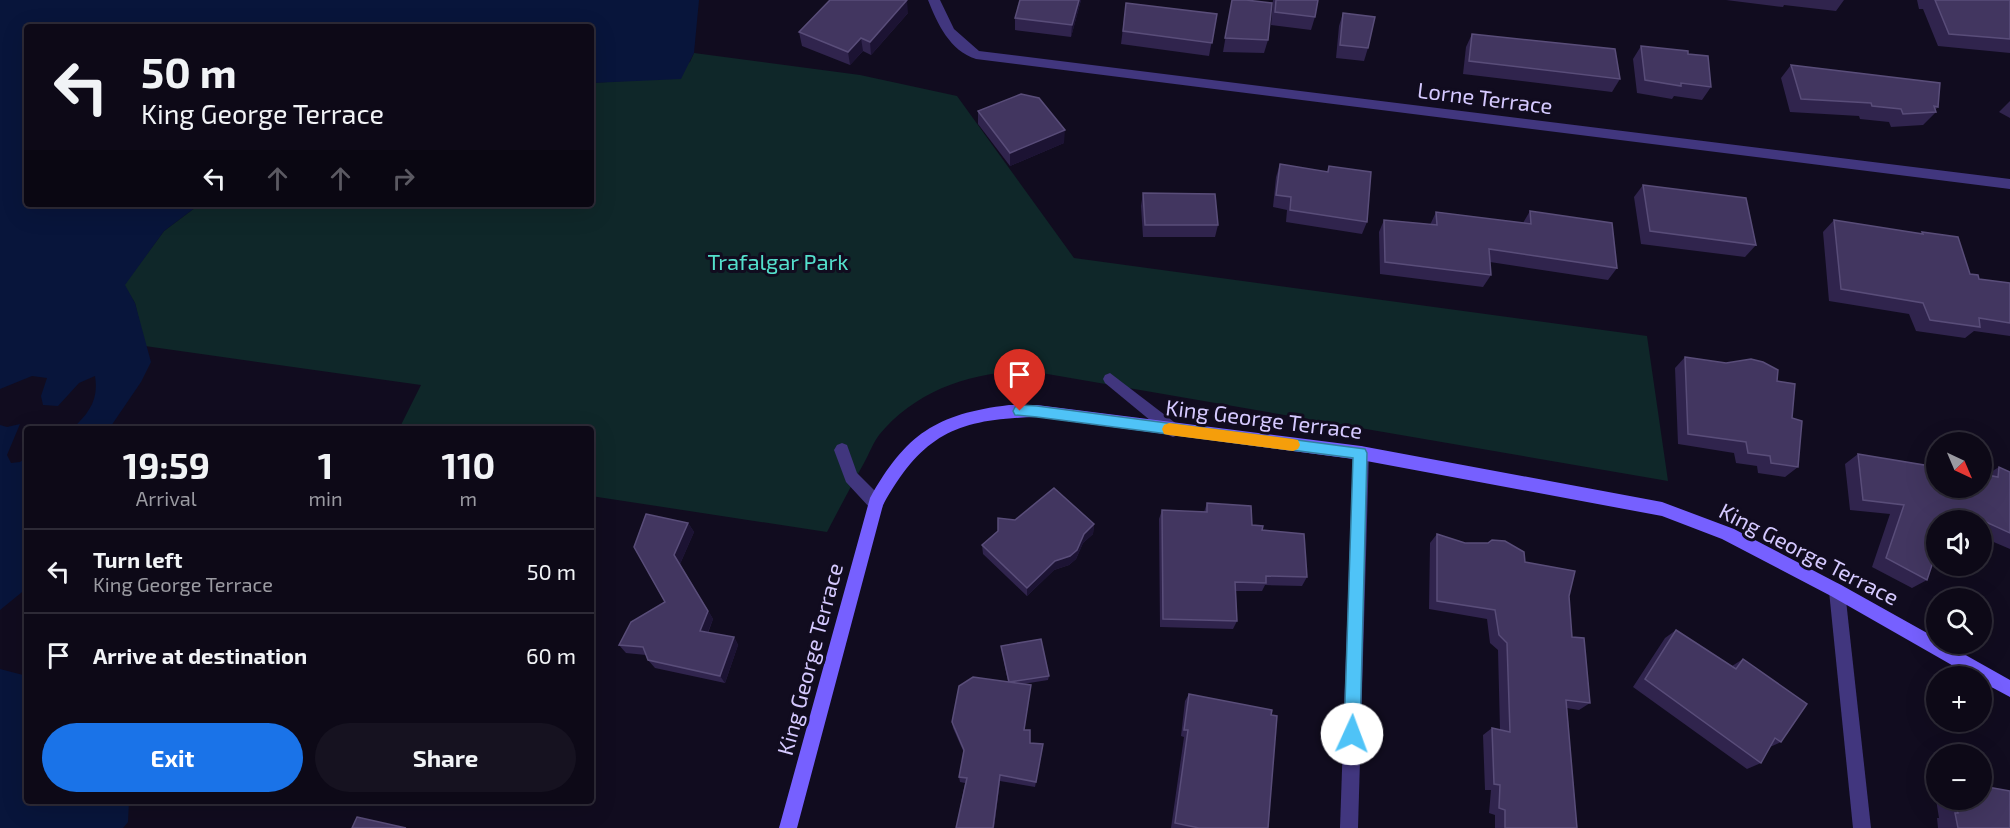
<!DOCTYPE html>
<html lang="en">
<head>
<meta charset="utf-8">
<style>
  :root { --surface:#0d0917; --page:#161220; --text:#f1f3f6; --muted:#9a9aa1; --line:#2d2a36; --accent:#1a73e8 }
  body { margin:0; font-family:"Exo 2",sans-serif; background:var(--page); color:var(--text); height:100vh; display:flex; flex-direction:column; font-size:22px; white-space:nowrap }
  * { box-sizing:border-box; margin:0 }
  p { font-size:20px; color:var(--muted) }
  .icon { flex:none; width:33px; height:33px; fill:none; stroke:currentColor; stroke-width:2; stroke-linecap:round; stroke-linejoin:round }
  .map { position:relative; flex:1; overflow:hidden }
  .panel { position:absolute; left:24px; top:426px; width:570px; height:378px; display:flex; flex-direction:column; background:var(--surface); border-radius:6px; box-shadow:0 6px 24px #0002,0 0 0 2px var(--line) }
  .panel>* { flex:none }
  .banner { position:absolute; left:24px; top:24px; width:570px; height:183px; border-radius:6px; box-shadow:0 6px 24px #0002,0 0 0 2px var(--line); background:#0d0917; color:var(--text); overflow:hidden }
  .needle { width:39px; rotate:136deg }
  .tools { position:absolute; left:1926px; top:432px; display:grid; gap:12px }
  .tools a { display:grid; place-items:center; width:66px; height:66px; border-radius:50%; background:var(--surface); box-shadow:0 6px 24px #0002,0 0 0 2px var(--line); font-size:30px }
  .pin { position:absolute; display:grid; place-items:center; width:51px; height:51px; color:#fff; margin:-62px -26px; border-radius:50% 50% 50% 0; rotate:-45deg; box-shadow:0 0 6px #0007 }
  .pin .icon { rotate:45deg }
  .me { position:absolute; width:66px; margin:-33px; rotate:2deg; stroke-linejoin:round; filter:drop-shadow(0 0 4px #0008) }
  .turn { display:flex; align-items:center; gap:21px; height:126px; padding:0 18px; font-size:27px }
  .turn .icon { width:78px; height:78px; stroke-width:2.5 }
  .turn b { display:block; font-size:42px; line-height:51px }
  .lanes { display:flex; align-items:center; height:57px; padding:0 18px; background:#0003; justify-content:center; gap:30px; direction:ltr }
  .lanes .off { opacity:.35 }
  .eta { display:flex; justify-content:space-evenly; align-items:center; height:102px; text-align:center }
  .eta b { font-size:36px; font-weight:700; line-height:42px }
  .cta { display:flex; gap:12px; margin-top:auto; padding:12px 18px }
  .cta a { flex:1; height:69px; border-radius:36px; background:var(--accent); color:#fff; font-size:24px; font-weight:700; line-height:69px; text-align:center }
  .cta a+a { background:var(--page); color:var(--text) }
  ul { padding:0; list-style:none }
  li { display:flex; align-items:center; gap:18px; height:84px; padding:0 18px; border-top:2px solid var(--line) }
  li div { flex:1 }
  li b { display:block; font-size:22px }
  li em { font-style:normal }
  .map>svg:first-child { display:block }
  .green { fill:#0f2729 }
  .water { fill:#08153b }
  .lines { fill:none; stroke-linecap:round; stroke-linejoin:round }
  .service { fill:#41367e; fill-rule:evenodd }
  .minor { fill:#41367e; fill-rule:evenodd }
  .secondary { fill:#7660ff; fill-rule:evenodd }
  .wall { fill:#30244d }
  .shaded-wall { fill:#1c1333 }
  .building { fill:#423660; stroke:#594d79; stroke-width:1.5 }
  .route { fill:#4fc3f7; stroke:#337fa1; stroke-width:1.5 }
  .slow { fill:#f59e0b }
  .labels { text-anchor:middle; stroke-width:6; stroke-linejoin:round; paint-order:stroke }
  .street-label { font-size:22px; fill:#d5c9ff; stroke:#110c1f }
  .park-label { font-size:22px; fill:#54e0cc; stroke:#110c1f }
</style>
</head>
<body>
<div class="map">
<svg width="2010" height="828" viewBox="0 0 2010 828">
  <rect width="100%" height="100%" fill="#110c1f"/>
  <path class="green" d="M694,53L860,75L957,96L1074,258L1647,336L1668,481L1030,371C973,371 916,390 879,435C873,443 869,454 864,463C851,486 839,509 827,532L591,496V429H399L421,385L145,346L135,303L124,285L164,231L200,204H591V83L640,80L690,62Z"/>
  <g class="water">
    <path d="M0,0H699L694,53L681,79L591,83V27H27V204H134C144,208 186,204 200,204L164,231L125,285L135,303L151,362L141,382L109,429H72C89,413 99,400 95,376L79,383L58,406L43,405L41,396L47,378L32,376L0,389Z"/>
    <polygon points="20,424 7,455 11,463 20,462 27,457 27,588 0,610 0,425 7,427"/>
    <polygon points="0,669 27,676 27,801 129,801 128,822 123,828 0,828"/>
  </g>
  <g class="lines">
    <g class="service">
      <polygon points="1110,373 1178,425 1181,430 1178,435 1173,437 1168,435 1105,383 1103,379 1105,375"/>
      <polygon points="842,443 847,445 857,473 882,498 884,503 882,508 876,510 870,508 846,482 834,450 837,445"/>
    </g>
    <g class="minor">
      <path d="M928,0H940L954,29L979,51L2010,179V189L976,59C950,51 937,23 928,0Z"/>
      <polygon points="1361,446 1366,448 1369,453 1358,828 1340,828 1353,453 1356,448"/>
      <polygon points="1837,583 1843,586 1845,591 1871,828 1853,828 1829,591 1831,586"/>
    </g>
    <path class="secondary" d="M1009,405H1037L1361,446L1662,502L1734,529L1843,586L1936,638V644H1946L2010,680V697L1982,682V676H1971L1831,596L1722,539L1662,516L1361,460L1037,417C958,419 923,433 883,505L797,828H779L870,498C906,434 936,414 1009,405Z"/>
  </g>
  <g class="wall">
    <polygon points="1081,0 1071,37 1015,30 1015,18"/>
    <polygon points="1232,0 1268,40 1264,53 1223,52"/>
    <polygon points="1273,0 1318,0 1315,17 1311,30 1271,25"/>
    <polygon points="1726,0 1844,0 1836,11 1784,5 1783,7"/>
    <polygon points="1917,0 2010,0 2010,53 1938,46 1923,9 1919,9"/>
    <polygon points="1126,3 1217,14 1209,56 1121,44"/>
    <polygon points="908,13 871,55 863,51 850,65 802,46 799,32"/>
    <polygon points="1343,13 1368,48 1364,61 1336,58 1339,26"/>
    <polygon points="1472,34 1620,79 1612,92 1463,74 1466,47"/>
    <polygon points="1641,46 1688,54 1711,87 1702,100 1674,96 1672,99 1637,93 1633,59"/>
    <polygon points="1791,65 1938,107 1935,110 1936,112 1923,125 1891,127 1889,122 1860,119 1859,116 1790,112 1781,78"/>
    <polygon points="2010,101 2010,118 1999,112"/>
    <polygon points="978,111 1064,143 1010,166 978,124"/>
    <polygon points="1280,164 1327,172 1329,166 1367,222 1362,234 1286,222 1287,210 1273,207 1276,177"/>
    <polygon points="1643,185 1756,245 1745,257 1641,244 1634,197"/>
    <polygon points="1143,193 1218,225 1215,237 1143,237 1141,206"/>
    <polygon points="1530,211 1617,268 1608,280 1490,262 1491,275 1483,287 1380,274 1379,232 1384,220 1430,225 1436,212 1523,223"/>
    <polygon points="1834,220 1920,234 1922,232 1970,274 1979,279 2010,283 2010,336 1974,331 1965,338 1916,331 1909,314 1829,301 1823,232"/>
    <polygon points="1685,357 1777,381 1792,418 1798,467 1785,477 1758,473 1757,466 1736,463 1734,453 1678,444 1675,368"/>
    <polygon points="1858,454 1986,475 1999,467 2010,472 2010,549 1982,537 1982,520 1936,520 1927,580 1912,588 1872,567 1890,514 1850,510 1845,464"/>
    <polygon points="1207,503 1262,530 1307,577 1302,586 1265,585 1262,591 1236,591 1237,621 1233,629 1160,627 1159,519 1162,510 1204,512"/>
    <polygon points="1015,520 1094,524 1093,534 1083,543 1076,559 1069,565 1054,570 1027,596 983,554 982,545 998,531"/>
    <polygon points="688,523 694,532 680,564 713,619 708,633 734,637 738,645 725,683 655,668 648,660 646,655 626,653 619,645 665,602"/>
    <polygon points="1437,534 1465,543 1525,562 1569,596 1572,637 1590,703 1579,710 1567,708 1577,828 1495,828 1495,815 1489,813 1491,790 1485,790 1483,735 1492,728 1500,730 1498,650 1490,643 1487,619 1429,609 1430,543"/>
    <polygon points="1676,630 1732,666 1743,659 1781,742 1770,747 1761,763 1747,769 1633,687 1665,638"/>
    <polygon points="1001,646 1049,676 1048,680 1023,684 1030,692 1024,730 1030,743 1042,751 1035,787 1000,781 994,828 956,828 965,783 960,782 959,777 964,753 953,728 952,722 1008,682"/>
    <polygon points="1189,694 1271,715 1268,828 1171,828 1184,737 1181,736 1185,701"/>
    <polygon points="1936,786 1936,800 1982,800 2010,828 1938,828 1937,818 1939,818 1934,787"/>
  </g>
  <g class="shaded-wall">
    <polygon points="907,0 908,13 871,55 870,42"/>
    <polygon points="1079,0 1081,0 1071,37 1072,25"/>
    <polygon points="861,38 863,51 850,65 848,52"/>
    <polygon points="1065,130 1064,143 1010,166 1010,153"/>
    <polygon points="688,523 694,532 680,564 713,619 705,639 700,631 674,555"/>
    <polygon points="1094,524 1093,534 1083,543 1076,559 1069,565 1054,570 1027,596 1027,588"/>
    <polygon points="734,637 738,645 725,683 720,676"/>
    <polygon points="1000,775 994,828 993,828"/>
  </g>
  <g class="building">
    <polygon points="830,0 907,0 870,42 861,38 848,52 799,32"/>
    <polygon points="1020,0 1079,0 1072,25 1015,18"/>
    <polygon points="1232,0 1246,0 1272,3 1268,40 1225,38"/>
    <polygon points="1276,0 1318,0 1315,17 1275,12"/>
    <polygon points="1935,0 2010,0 2010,39 1949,34"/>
    <polygon points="1126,3 1217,14 1212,43 1123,31"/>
    <polygon points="1343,13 1375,17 1368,48 1340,45"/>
    <polygon points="1472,34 1615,49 1620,79 1469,61"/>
    <polygon points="1641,46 1688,51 1688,54 1708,56 1711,87 1681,83 1681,86 1645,80"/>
    <polygon points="1791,65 1940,83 1938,107 1934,106 1936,112 1903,114 1901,109 1872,106 1871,103 1801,99"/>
    <polygon points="1021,94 1039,98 1065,130 1010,153 978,111"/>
    <polygon points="1280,164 1328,172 1329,166 1371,172 1367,222 1290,210 1291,197 1276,195"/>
    <polygon points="1643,185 1746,198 1756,245 1650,231"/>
    <polygon points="1143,193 1215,194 1218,225 1145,225"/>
    <polygon points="1530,211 1612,223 1617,268 1489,249 1491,275 1385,262 1384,220 1437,225 1436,212 1531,224"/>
    <polygon points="1834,220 1923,234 1922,232 1958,237 1970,274 1978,275 1979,279 2010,283 2010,323 1979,318 1980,327 1930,320 1923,303 1841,289"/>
    <polygon points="1685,357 1726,363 1751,359 1763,362 1778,370 1777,381 1795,384 1792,418 1802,421 1798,467 1771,463 1770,456 1748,453 1746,442 1688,434"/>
    <polygon points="1858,454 1936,467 1936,488 1982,488 1982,474 1998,477 1999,467 2010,472 2010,533 1975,517 1975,520 1936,520 1936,553 1927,580 1886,558 1904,505 1863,500"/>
    <polygon points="1054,488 1094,524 1084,534 1077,550 1070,556 1055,561 1027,588 982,545 998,531 998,518 1015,520"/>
    <polygon points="1207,503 1251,506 1252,525 1263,526 1262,530 1304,534 1307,577 1266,576 1266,583 1235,582 1237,621 1163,619 1162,510 1207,512"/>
    <polygon points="646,514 688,523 674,555 708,611 700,631 734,637 720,676 648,660 643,647 619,645 631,622 665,602 634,547"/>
    <polygon points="1437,534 1465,543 1488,543 1492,540 1505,541 1524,552 1525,562 1575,571 1569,596 1572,637 1584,638 1590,703 1566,700 1577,828 1505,828 1505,810 1499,808 1500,785 1494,784 1492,728 1510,732 1507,643 1499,635 1495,610 1437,601"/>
    <polygon points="1676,630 1736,669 1743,659 1807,704 1781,742 1775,738 1761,763 1645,679"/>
    <polygon points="1041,639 1049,676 1009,682 1001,646"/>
    <polygon points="973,677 1031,685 1024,730 1030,730 1030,743 1043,744 1036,782 1000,775 993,828 956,828 967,778 959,777 964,750 952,722 959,686"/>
    <polygon points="1189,694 1272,710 1271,715 1277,716 1268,828 1199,828 1175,823 1188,730 1184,730"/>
    <polygon points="1982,786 2010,791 2010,828 1958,828 1955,813 1958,813 1955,800 1982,800"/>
    <polygon points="357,817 406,828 352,828"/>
  </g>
  <polygon class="route" points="1020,405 1037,406 1365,449 1367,453 1360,734 1357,740 1352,742 1346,740 1344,734 1353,458 1037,417 1015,415 1013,411 1015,407"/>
  <polygon class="slow" points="1169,423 1293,439 1298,440 1300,445 1298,449 1293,451 1169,435 1164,434 1162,429 1164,425"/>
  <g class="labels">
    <g class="street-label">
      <text transform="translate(1485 98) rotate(7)" y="8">Lorne Terrace</text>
      <text transform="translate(1264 419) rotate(7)" y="8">King George Terrace</text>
      <text transform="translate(1809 554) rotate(27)" y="8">King George Terrace</text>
      <text transform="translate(810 659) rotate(-75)" y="8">King George Terrace</text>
    </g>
    <g class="park-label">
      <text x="778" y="270">Trafalgar Park</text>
    </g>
  </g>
</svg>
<div class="tools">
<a><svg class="needle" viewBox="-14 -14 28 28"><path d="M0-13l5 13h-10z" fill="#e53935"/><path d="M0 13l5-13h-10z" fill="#9a9aa1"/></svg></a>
<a><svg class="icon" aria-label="sound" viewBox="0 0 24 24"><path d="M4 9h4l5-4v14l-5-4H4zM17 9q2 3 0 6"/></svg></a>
<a><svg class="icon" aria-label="search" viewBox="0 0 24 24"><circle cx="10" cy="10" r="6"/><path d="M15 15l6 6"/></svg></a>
<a>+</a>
<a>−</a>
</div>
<div class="pin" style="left:1020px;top:411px;background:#d93025"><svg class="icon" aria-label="arrive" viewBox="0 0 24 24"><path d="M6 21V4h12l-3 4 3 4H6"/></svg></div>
<svg class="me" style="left:1352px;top:734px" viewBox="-20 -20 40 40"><circle r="19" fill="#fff"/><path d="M0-13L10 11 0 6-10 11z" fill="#4fc3f7"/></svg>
<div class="banner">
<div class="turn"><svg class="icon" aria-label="left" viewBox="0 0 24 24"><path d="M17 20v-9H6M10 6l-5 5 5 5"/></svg><div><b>50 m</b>King George Terrace</div></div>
<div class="lanes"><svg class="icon" aria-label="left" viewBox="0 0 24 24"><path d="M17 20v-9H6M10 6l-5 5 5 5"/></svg><svg class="icon off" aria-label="ahead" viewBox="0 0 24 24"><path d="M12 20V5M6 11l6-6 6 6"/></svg><svg class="icon off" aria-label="ahead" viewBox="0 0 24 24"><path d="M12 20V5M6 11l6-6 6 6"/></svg><svg class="icon off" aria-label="right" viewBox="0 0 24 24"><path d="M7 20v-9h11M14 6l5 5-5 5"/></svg></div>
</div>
<section class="panel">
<div class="eta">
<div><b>19:59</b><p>Arrival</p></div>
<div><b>1</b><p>min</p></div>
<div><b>110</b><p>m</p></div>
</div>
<ul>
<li><svg class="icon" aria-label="left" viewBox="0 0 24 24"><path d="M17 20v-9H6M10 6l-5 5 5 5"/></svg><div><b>Turn left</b><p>King George Terrace</p></div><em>50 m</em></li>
<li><svg class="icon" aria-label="arrive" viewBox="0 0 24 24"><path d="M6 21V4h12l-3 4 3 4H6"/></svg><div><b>Arrive at destination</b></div><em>60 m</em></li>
</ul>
<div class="cta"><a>Exit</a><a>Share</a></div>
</section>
</div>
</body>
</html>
